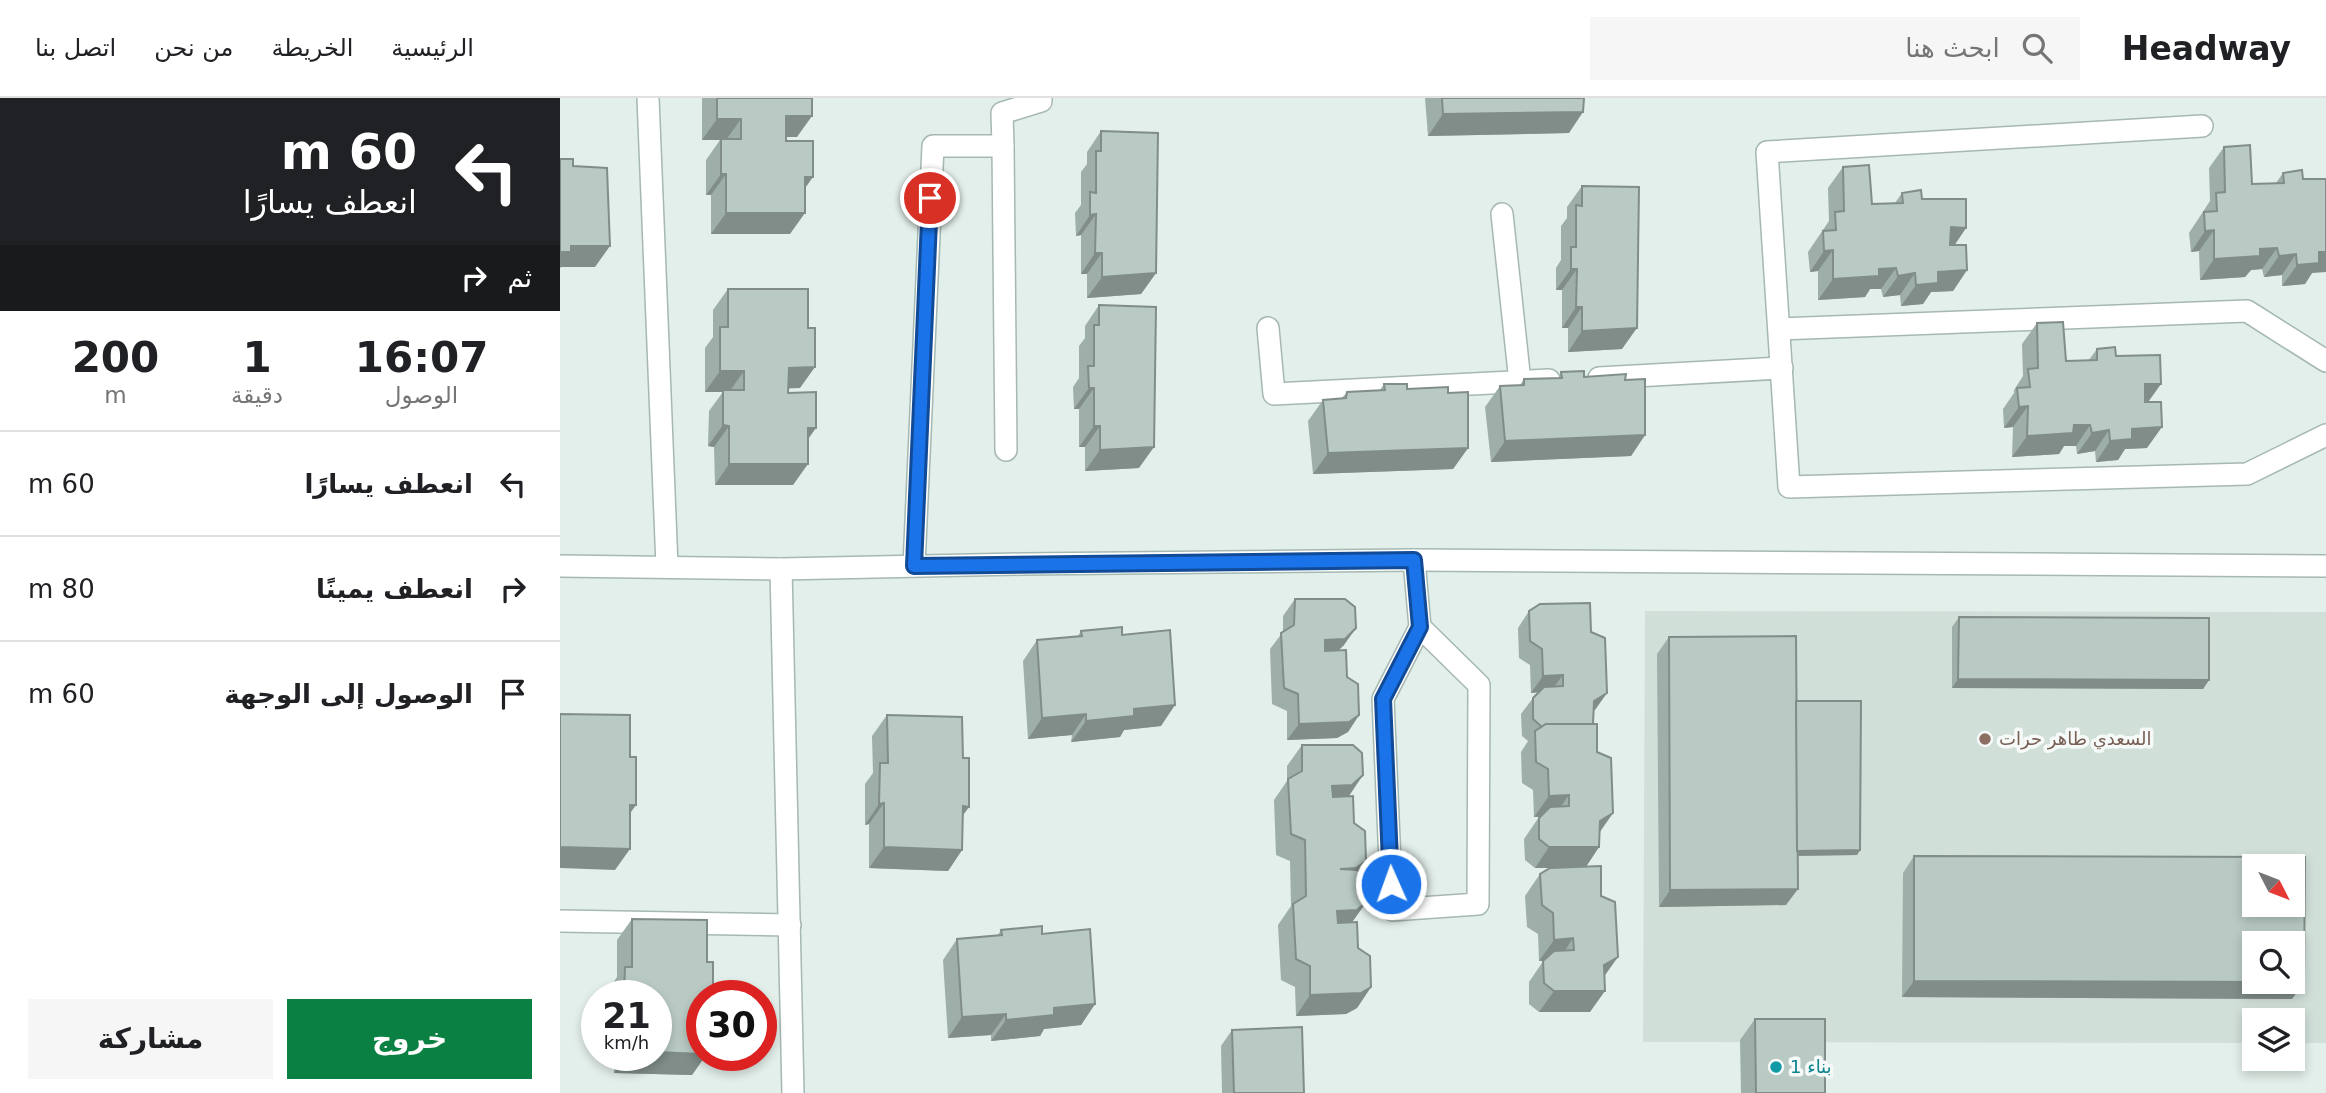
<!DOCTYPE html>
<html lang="ar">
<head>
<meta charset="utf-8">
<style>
  :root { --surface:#fff; --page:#f6f6f6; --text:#202124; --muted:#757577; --line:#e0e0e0; --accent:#0b8043 }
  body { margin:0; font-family:"DejaVu Sans",Cairo,sans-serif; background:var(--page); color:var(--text); direction:rtl; height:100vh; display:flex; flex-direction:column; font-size:26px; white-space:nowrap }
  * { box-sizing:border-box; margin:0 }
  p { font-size:23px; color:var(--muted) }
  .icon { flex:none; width:38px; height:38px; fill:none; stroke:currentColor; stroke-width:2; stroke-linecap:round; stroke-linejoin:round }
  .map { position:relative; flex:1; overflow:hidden; direction:ltr }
  .sheet { display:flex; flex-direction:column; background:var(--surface); width:560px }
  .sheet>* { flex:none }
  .guide { background:#202124; color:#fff; overflow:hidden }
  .needle { width:46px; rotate:132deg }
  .buttons { position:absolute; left:1682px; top:756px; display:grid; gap:14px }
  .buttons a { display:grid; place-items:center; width:63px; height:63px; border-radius:0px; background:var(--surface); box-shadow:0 4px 10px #0003; font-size:35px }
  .speed { position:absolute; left:21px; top:882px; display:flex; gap:14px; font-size:35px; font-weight:700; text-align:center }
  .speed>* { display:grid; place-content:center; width:91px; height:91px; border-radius:50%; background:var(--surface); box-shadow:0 4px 10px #0003; line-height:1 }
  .speed small { font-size:18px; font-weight:400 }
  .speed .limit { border:10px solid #d22; background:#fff; color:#111 }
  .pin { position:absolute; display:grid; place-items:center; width:60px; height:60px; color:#fff; margin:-30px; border:4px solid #fff; border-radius:50%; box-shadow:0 2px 7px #0007 }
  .me { position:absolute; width:77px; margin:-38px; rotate:358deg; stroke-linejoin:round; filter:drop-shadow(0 0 5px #0008) }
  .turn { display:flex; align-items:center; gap:24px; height:147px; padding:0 28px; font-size:32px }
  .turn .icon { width:91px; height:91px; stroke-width:2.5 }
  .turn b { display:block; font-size:49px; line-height:60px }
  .then { display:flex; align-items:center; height:66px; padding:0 28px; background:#0003; gap:14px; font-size:26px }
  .eta { display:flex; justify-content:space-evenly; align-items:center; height:119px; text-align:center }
  .eta b { font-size:42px; font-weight:700; line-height:49px }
  .button { display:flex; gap:14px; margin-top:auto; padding:14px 28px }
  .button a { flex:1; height:80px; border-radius:0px; background:var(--accent); color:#fff; font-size:28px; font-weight:700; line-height:80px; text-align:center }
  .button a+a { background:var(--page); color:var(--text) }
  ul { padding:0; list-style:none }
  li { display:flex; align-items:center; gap:21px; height:105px; padding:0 28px; border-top:2px solid var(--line) }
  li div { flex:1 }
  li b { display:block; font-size:26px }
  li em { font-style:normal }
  header { display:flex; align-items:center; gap:42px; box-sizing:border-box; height:98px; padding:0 35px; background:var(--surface); border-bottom:2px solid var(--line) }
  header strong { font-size:33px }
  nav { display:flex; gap:38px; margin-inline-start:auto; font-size:24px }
  .search { width:490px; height:63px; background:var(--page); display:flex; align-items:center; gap:18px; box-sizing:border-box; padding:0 24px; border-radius:0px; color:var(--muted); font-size:26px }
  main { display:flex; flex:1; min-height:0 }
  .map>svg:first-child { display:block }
  .built { fill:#d1dfd9; fill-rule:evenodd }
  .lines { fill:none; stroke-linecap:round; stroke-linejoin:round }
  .street-casing { stroke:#a5b8b2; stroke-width:24 }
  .street { stroke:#fff; stroke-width:21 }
  .wall { fill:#9eaea8 }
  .shaded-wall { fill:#818d88 }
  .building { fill:#b8cac3; stroke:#818d88; stroke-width:2; fill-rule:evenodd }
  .route-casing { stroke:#114b97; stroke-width:18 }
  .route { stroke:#1a73e8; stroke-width:12 }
  .education-dot { fill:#8d6e63; stroke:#f5faf8; stroke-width:2.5 }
  .culture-dot { fill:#0f9aa8; stroke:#f5faf8; stroke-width:2.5 }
  .labels { text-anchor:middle; stroke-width:7; stroke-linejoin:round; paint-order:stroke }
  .education-label { font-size:18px; fill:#785e54; stroke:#f5faf8; text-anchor:start }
  .culture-label { font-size:18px; fill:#0d838f; stroke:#f5faf8; text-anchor:start }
</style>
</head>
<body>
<header>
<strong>Headway</strong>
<div class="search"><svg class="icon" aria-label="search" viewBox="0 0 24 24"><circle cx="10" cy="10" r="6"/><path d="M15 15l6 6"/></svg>ابحث هنا</div>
<nav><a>الرئيسية</a><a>الخريطة</a><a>من نحن</a><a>اتصل بنا</a></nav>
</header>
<main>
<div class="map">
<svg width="1766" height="995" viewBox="0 0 1766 995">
  <rect width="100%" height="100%" fill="#e3efea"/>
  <path class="built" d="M1085,513L1766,514V945H1733L1732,922H1694V945L1083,944ZM1694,768H1732V807H1694ZM1694,845H1732V884H1694Z"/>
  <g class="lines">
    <g class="street-casing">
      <g id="street">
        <polyline points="88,0 107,468"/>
        <polyline points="1642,28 1207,54 1229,389 1687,376 1766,337"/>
        <polyline points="443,48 446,352"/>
        <polyline points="942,116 960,284"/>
        <polyline points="708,230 714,296 989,282"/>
        <polyline points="1219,231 1687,213 1766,263"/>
        <polyline points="1039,280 1222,270"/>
        <polyline points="854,462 860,529 823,601 832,812 918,806 919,587 860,529"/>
        <polyline points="0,468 221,471 463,466 854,462 1766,468"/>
        <polyline points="354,468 373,48 443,48 442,15 481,3 481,0"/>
        <polyline points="221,471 233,995"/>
        <polyline points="0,823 230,827"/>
      </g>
    </g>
    <use href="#street" class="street"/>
  </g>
  <g class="wall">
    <polygon points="142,0 252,0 237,39 226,39 226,43 245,90 230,136 151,136 151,97 146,97 146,62 160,42 142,42"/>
    <polygon points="865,0 1024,0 1009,35 868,38"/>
    <polygon points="541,33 596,175 581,196 527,200 527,176 521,176 521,137 516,138 515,115 521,107 521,74 527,66 527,54"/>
    <polygon points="1664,49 1692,86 1716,85 1723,75 1752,175 1745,186 1722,188 1722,177 1704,179 1702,171 1691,172 1685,179 1640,182 1639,153 1631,154 1629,135 1650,103 1649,70"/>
    <polygon points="1283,69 1312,106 1335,105 1342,95 1362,101 1406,130 1394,147 1407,172 1393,193 1371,194 1363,206 1341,208 1340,197 1323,199 1321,191 1310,191 1305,199 1258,202 1258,173 1250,174 1248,154 1269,123 1268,90"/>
    <polygon points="1022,88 1062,251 1008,254 1008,230 1002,230 1002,192 996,192 996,170 1001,162 1001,128 1007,120 1007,109"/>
    <polygon points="168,191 240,290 228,290 228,295 248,342 233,387 155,387 154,349 148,348 149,313 163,294 145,294 145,250 153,239 153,212"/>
    <polygon points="539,207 579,370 525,373 525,349 519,349 519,311 514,311 513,289 519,280 519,248 525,240 525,228"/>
    <polygon points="1477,225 1506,263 1529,262 1537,251 1556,258 1588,304 1587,350 1565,351 1558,362 1536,364 1535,353 1517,356 1516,348 1504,348 1499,356 1452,359 1453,329 1444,330 1443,311 1454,295 1454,292 1463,278 1462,246"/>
    <polygon points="1001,274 1024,279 1065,282 1085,337 1071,358 931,364 925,309 940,288 960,287 964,281 998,280"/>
    <polygon points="824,286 847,291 888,295 908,350 893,371 753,376 748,323 763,302 782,300 787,294 820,292"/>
    <polygon points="735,501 784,547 778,553 799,617 788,634 777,640 727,642 727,613 712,606 710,551 723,534 723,518"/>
    <polygon points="969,513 1031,534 1047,595 1033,613 1033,626 1037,654 1053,715 1040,734 1039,749 1026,769 1044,879 1030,914 979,914 969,906 969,884 984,862 979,863 978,836 967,829 965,798 980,776 990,770 975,770 965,762 964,741 979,719 974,719 973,692 962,685 961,654 968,643 962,638 961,616 973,600 978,594 971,595 970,567 959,560 958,530"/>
    <polygon points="1399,519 1649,582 1643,591 1392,590 1392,529"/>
    <polygon points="521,533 562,537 601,628 564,632 560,639 511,644 512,637 468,641 463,563 477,542 518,538"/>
    <polygon points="1109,539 1236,603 1300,752 1297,757 1237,758 1226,807 1099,809 1097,556"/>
    <polygon points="327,617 403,717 402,752 388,773 309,770 309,726 305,727 305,686 313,675 312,638"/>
    <polygon points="742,647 788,698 794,725 806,763 799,774 792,824 798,850 811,889 797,910 786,916 736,918 735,889 721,882 718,827 731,808 730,763 716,757 714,702 727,683 727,668"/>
    <polygon points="1354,758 1744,884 1732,901 1342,899 1343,775"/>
    <polygon points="72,821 142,898 142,957 146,957 132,977 54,975 54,957 96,957 96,898 50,898 50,890 57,879 57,842"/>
    <polygon points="441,832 482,836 535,906 521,927 484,931 480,938 431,943 431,937 388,940 383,862 397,841 438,837"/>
    <polygon points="1195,921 1265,995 1181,995 1180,942"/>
    <polygon points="672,932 744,995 662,995 661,948"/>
  </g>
  <g class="shaded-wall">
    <polygon points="1023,14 1009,35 868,38 883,16"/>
    <polygon points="226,18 252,18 237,39 211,39"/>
    <polygon points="157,21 181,21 166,42 142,42"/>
    <polygon points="161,76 166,76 151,97 146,97"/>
    <polygon points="245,79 253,79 238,100"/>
    <polygon points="166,115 245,115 230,136 151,136"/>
    <polygon points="536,116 521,137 516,138 530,117"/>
    <polygon points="1391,129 1406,130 1392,151 1376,150"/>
    <polygon points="1654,132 1639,153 1631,154 1645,133"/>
    <polygon points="11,148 50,148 35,169 1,169 0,170 0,154"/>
    <polygon points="1717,150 1702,171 1691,172 1685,179 1640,182 1654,161 1700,151"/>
    <polygon points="1273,152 1258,173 1250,174 1264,153"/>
    <polygon points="1759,154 1766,154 1766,174 1752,175 1745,186 1722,188 1737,167"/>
    <polygon points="535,155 542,155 527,176 521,176"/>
    <polygon points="1736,156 1722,177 1704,179 1719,158"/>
    <polygon points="1336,170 1321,191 1310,191 1305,199 1258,202 1273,181 1319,171"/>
    <polygon points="1011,171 1017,171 1002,192 996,192"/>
    <polygon points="1407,172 1393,193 1371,194 1363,206 1341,208 1356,187 1378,174"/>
    <polygon points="596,175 581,196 527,200 542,179"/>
    <polygon points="1355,175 1340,197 1323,199 1338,178"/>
    <polygon points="1016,209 1022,209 1008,230 1002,230"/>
    <polygon points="1077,230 1062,251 1008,254 1022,233"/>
    <polygon points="255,269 240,290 214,291 229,270"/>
    <polygon points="160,273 184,273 169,294 145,294"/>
    <polygon points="1585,286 1601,286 1586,307 1570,307"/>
    <polygon points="529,290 534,290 519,311 514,311"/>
    <polygon points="1468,308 1453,329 1444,330 1459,309"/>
    <polygon points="163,327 169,328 154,349 148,348"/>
    <polygon points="1514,327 1530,327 1516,348 1504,348 1499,356 1452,359 1467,338"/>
    <polygon points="534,328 540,328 525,349 519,349"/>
    <polygon points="1602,329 1587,350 1565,351 1558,362 1536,364 1550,343 1572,331"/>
    <polygon points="248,330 256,330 241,351"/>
    <polygon points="1549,332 1535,353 1517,356 1532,335"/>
    <polygon points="1085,337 1071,358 931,364 945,343"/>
    <polygon points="594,349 579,370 525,373 540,352"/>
    <polygon points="908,350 893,371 753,376 768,355"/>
    <polygon points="169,366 248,366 233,387 155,387"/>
    <polygon points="796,530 784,547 773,557 754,559 765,542"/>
    <polygon points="1003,577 991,593 971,595 983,578"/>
    <polygon points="1398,581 1649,582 1643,591 1392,590"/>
    <polygon points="1047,595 1035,612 1022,620 1034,603"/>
    <polygon points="615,607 601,628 564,632 560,639 511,644 526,623 574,611"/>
    <polygon points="526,616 512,637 468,641 482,620"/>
    <polygon points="799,617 788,634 777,640 727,642 739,626"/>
    <polygon points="803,677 789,698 777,708 757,709 772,688"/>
    <polygon points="1009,697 994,718 974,719 989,698"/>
    <polygon points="324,705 309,726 305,727 319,706"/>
    <polygon points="70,707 76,707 61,728"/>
    <polygon points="403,708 409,709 394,730"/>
    <polygon points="1053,715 1038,736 1040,723"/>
    <polygon points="0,749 70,751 55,772 0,770"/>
    <polygon points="324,749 402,752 388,773 309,770"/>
    <polygon points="989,749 1039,749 1025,770 975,770"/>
    <polygon points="1300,752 1297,757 1225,758 1228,753"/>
    <polygon points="806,763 792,784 780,771"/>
    <polygon points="1238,791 1226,807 1099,809 1110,792"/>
    <polygon points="808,802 793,823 782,833 763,834 777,813"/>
    <polygon points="1013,840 999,862 979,863 994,842"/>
    <polygon points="1058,859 1043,880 1044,867"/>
    <polygon points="1354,883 1744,884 1732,901 1342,899"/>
    <polygon points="811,889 797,910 786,916 736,918 750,897"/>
    <polygon points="994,893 1045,893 1030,914 979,914"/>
    <polygon points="535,906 521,927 484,931 480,938 431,943 446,922 494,910"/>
    <polygon points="446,916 431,937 388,940 402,919"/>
    <polygon points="96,954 142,956 142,957 146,957 132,977 54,975 66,957 96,957"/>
  </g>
  <g class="building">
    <polygon points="157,0 252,0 252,18 226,18 226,43 253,43 253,79 245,79 245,115 166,115 166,76 161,76 161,41 181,41 181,21 157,21"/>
    <polygon points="882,0 1024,0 1023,14 883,16"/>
    <polygon points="541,33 598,35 596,175 542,179 542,155 535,155 536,116 530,117 530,94 536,95 536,53 541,53"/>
    <polygon points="1690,47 1692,86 1724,85 1723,75 1742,72 1743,81 1766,81 1766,154 1759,154 1759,165 1737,167 1736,156 1719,158 1717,150 1700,151 1700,158 1654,161 1654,132 1645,133 1644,114 1657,113 1656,95 1665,94 1664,49"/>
    <polygon points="0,61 13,61 13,68 47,70 50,148 11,148 11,154 0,154"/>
    <polygon points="1309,67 1312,106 1343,105 1342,95 1361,92 1362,101 1406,101 1406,130 1391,129 1390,147 1406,147 1407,172 1378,174 1378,185 1356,187 1355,175 1338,178 1336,170 1319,171 1319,178 1273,181 1273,152 1264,153 1263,133 1276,132 1275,114 1284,113 1283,69"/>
    <polygon points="1022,88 1079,89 1077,230 1022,233 1022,209 1016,209 1017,171 1011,171 1011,149 1016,149 1016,107 1022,108"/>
    <polygon points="168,191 248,191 248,230 255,230 255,269 229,270 228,295 256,294 256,330 248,330 248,366 169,366 169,328 163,327 163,292 184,292 184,273 160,273 160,229 168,229"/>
    <polygon points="539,207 596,209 594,349 540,352 540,328 534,328 534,290 529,290 528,268 534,268 534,227 539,227"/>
    <polygon points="1503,224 1506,263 1537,262 1537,251 1555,249 1556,258 1600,257 1601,286 1585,286 1585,304 1601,304 1602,329 1572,331 1572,341 1550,343 1549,332 1532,335 1530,327 1514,327 1513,335 1467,338 1468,308 1459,309 1457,290 1470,289 1468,271 1478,270 1477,225"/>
    <polygon points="1024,273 1024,279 1066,276 1065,282 1085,281 1085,337 945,343 940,288 964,287 964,281 1002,280 1001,274"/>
    <polygon points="824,286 847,286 847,291 888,289 888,295 908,294 908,350 768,355 763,302 786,300 787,294 825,292"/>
    <polygon points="735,501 785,501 795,509 796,530 785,541 765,542 765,553 786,552 787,579 798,586 799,617 789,624 739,626 738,596 724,590 721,535 734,527"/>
    <polygon points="1030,505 1031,534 1045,540 1047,595 1034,603 1033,626 986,626 982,629 973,621 973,600 984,589 1003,588 1003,577 983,578 982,551 970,543 969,513 980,506"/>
    <polygon points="1399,519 1649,520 1649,582 1398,581"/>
    <polygon points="562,529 562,537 610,532 615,607 574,611 574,618 526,623 526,616 482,620 477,542 522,538 521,533"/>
    <polygon points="1236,538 1238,791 1110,792 1109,539"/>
    <polygon points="1236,603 1301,603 1300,752 1237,753"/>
    <polygon points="0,616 70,617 70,659 76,659 76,707 70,707 70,751 0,749"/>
    <polygon points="327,617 402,619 403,660 409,660 409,709 403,708 402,752 324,749 324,705 319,706 320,665 328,665"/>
    <polygon points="986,626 1037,626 1037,654 1051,660 1053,715 1040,723 1039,749 989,749 979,741 979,720 990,709 1009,708 1009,697 989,698 988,671 976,664 975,633"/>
    <polygon points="742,647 793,647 802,655 803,677 792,687 772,688 773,699 793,698 794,725 805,733 806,763 796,770 780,771 797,772 807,780 808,802 797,812 777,813 778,825 797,824 798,850 810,858 811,889 801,895 750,897 750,868 736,861 733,806 746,798 745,742 731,736 728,681 742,673"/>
    <path d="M1354,758L1745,759L1744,884L1354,883ZM1694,768H1732V807H1694ZM1694,845H1732V884H1694Z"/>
    <polygon points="1041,768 1041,798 1055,804 1058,859 1044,867 1045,893 994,893 984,885 983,863 994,853 1014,852 1013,840 994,842 993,815 982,807 980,776 990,770"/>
    <polygon points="72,821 147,822 147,864 153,864 153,898 142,898 142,956 96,954 96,898 64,898 65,869 72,869"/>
    <polygon points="482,828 482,836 530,831 535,906 494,910 494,917 446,922 446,916 402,919 397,841 442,837 441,832"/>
    <polygon points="1195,921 1265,921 1265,995 1196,995"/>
    <polygon points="742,929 744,995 674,995 672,932"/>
  </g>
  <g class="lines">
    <g class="route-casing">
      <polyline id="route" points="370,100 354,468 854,462 860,529 823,601 831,786"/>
    </g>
    <use href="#route" class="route"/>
  </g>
  <circle class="education-dot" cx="1425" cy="641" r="7"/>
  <circle class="culture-dot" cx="1216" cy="969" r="7"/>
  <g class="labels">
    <g class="education-label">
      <text x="1439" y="647">السعدي طاهر حرات</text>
    </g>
    <g class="culture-label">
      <text x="1230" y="975">بناء 1</text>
    </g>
  </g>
</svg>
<div class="buttons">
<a><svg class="needle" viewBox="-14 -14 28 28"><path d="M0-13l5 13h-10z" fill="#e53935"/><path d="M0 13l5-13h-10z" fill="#757577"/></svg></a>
<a><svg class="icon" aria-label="search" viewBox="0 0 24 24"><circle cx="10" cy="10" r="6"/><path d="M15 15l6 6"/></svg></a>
<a><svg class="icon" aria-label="layers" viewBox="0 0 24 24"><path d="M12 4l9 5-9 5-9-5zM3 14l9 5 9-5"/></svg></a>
</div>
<div class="speed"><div>21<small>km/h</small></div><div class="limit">30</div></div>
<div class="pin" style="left:370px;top:100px;background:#d93025"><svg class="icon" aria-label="arrive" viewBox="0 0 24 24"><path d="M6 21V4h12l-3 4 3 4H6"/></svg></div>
<svg class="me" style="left:831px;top:786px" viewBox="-20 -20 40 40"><circle r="17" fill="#1a73e8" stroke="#fff" stroke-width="3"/><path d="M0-11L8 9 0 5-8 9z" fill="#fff"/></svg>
</div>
<section class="sheet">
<div class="guide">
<div class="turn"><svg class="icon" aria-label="left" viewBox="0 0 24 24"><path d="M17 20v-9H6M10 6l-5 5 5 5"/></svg><div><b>60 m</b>انعطف يسارًا</div></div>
<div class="then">ثم<svg class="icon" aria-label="right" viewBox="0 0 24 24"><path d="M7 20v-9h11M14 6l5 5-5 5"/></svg></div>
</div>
<div class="eta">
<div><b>16:07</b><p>الوصول</p></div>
<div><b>1</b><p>دقيقة</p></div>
<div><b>200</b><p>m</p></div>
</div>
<ul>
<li><svg class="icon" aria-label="left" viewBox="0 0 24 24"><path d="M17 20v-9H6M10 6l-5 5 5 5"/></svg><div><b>انعطف يسارًا</b></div><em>60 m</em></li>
<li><svg class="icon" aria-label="right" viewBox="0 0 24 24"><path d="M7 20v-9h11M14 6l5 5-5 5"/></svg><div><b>انعطف يمينًا</b></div><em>80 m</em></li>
<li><svg class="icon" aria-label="arrive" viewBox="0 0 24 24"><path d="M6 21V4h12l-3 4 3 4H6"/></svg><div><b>الوصول إلى الوجهة</b></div><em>60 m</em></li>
</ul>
<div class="button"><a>خروج</a><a>مشاركة</a></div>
</section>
</main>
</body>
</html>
